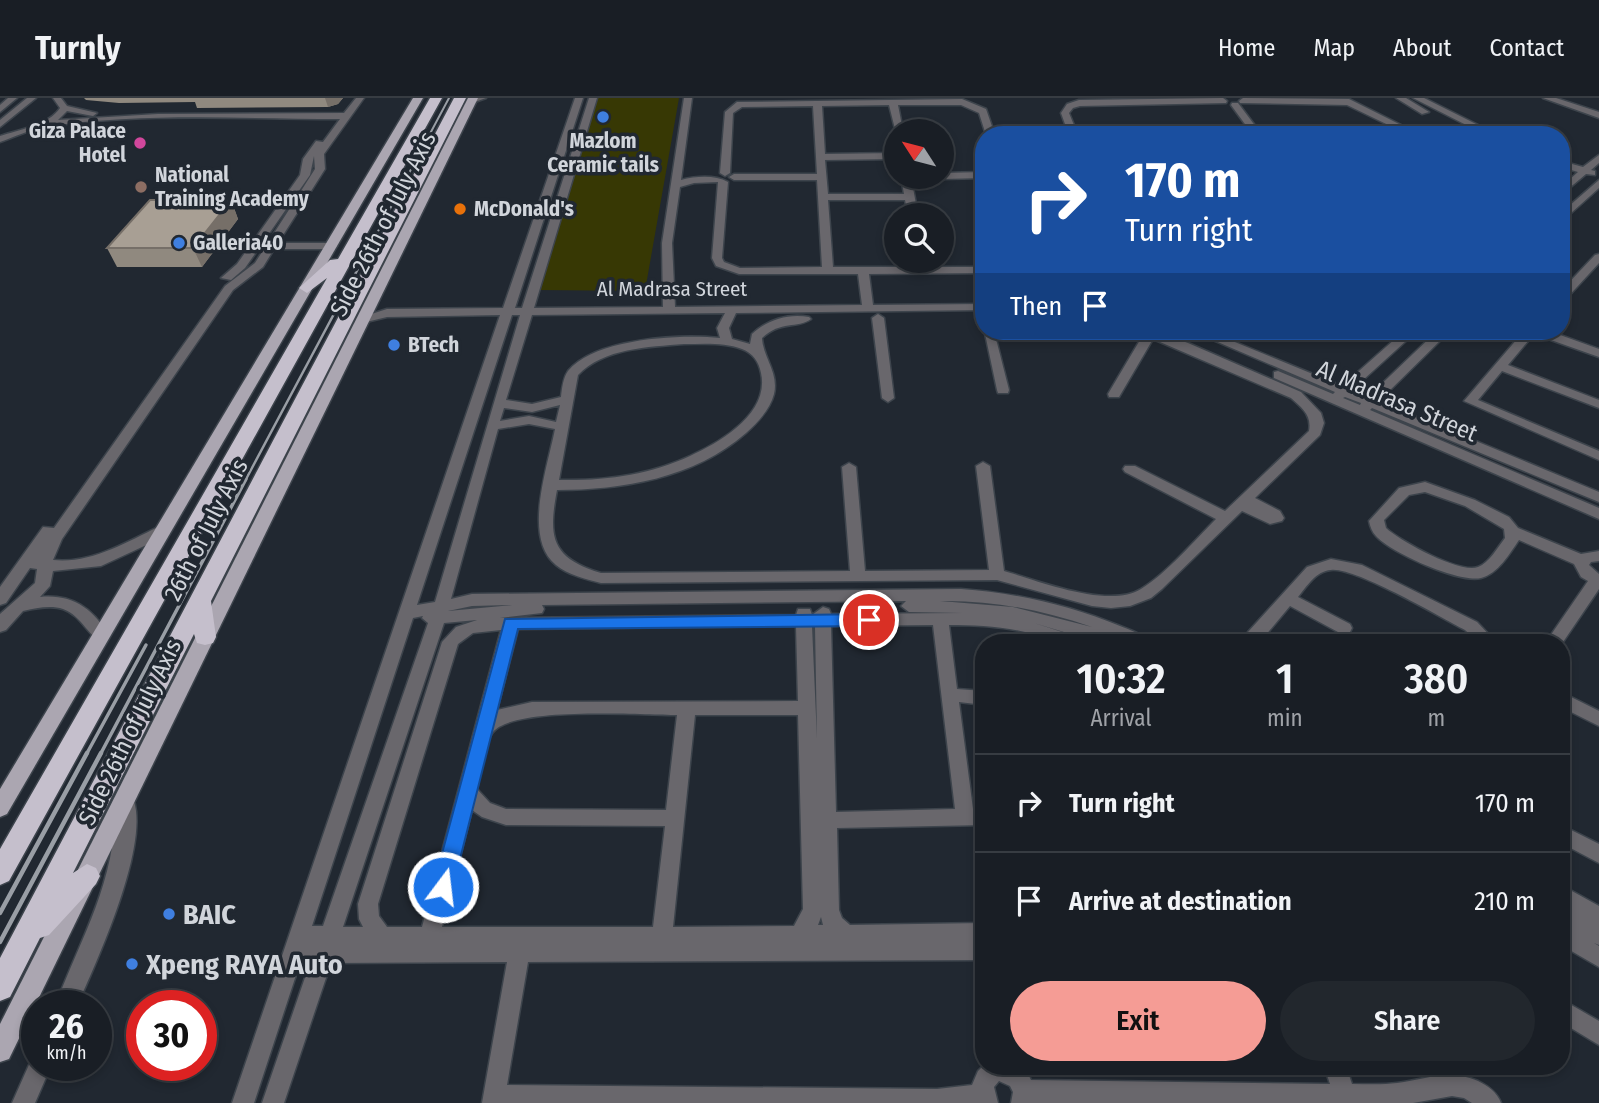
<!DOCTYPE html>
<html lang="en">
<head>
<meta charset="utf-8">
<style>
  :root { --surface:#191e25; --page:#22272d; --text:#f1f3f6; --muted:#9fa2a7; --line:#373c42; --accent:#f59c95 }
  body { margin:0; font-family:"Fira Sans Condensed",sans-serif; background:var(--page); color:var(--text); height:100vh; display:flex; flex-direction:column; font-size:26px; white-space:nowrap }
  * { box-sizing:border-box; margin:0 }
  p { font-size:23px; color:var(--muted) }
  .icon { flex:none; width:38px; height:38px; fill:none; stroke:currentColor; stroke-width:2; stroke-linecap:round; stroke-linejoin:round }
  .map { position:relative; flex:1; overflow:hidden }
  .details { position:absolute; left:975px; top:536px; width:595px; height:441px; display:flex; flex-direction:column; background:var(--surface); border-radius:28px; box-shadow:0 4px 10px #0003,0 0 0 2px var(--line) }
  .details>* { flex:none }
  .guide { position:absolute; left:975px; top:28px; width:595px; height:214px; border-radius:28px; box-shadow:0 4px 10px #0003,0 0 0 2px var(--line); background:#1a4fa0; color:#fff; overflow:hidden }
  .needle { width:46px; rotate:306deg }
  .buttons { position:absolute; left:884px; top:21px; display:grid; gap:14px }
  .buttons a { display:grid; place-items:center; width:70px; height:70px; border-radius:50%; background:var(--surface); box-shadow:0 4px 10px #0003,0 0 0 2px var(--line); font-size:35px }
  .speed { position:absolute; left:21px; top:892px; display:flex; gap:14px; font-size:35px; font-weight:700; text-align:center }
  .speed>* { display:grid; place-content:center; width:91px; height:91px; border-radius:50%; background:var(--surface); box-shadow:0 4px 10px #0003,0 0 0 2px var(--line); line-height:1 }
  .speed small { font-size:18px; font-weight:400 }
  .speed .limit { border:10px solid #d22; background:#fff; color:#111 }
  .pin { position:absolute; display:grid; place-items:center; width:60px; height:60px; color:#fff; margin:-30px; border:4px solid #fff; border-radius:50%; box-shadow:0 2px 7px #0007 }
  .me { position:absolute; width:77px; margin:-38px; rotate:15deg; stroke-linejoin:round; filter:drop-shadow(0 0 5px #0008) }
  .turn { display:flex; align-items:center; gap:24px; height:147px; padding:0 35px; font-size:32px }
  .turn .icon { width:91px; height:91px; stroke-width:2.5 }
  .turn b { display:block; font-size:49px; line-height:60px }
  .then { display:flex; align-items:center; height:66px; padding:0 35px; background:#0003; gap:14px; font-size:26px }
  .eta { display:flex; justify-content:space-evenly; align-items:center; height:119px; text-align:center }
  .eta b { font-size:42px; font-weight:600; line-height:49px }
  .primary-button { display:flex; gap:14px; margin-top:auto; padding:14px 35px }
  .primary-button a { flex:1; height:80px; border-radius:42px; background:var(--accent); color:#111; font-size:28px; font-weight:600; line-height:80px; text-align:center }
  .primary-button a+a { background:var(--page); color:var(--text) }
  ul { padding:0; list-style:none }
  li { display:flex; align-items:center; gap:21px; height:98px; padding:0 35px; border-top:2px solid var(--line) }
  li div { flex:1 }
  li b { display:block; font-size:26px }
  li em { font-style:normal }
  header { display:flex; align-items:center; gap:42px; box-sizing:border-box; height:98px; padding:0 35px; background:var(--surface); border-bottom:2px solid var(--line) }
  header strong { font-size:33px }
  nav { display:flex; gap:38px; margin-inline-start:auto; font-size:24px }
  .map>svg:first-child { display:block }
  .green { fill:#373804 }
  .lines { fill:none; stroke-linecap:round; stroke-linejoin:round }
  .minor-casing { stroke:#3d444c; stroke-width:3 }
  .major-casing { stroke:#3d444c; stroke-width:3 }
  .highway-casing { stroke:#3d444c; stroke-width:3 }
  .minor { fill:#69676c; fill-rule:evenodd }
  .major { fill:#aba6b1; fill-rule:evenodd }
  .highway { fill:#c5bfcc; fill-rule:evenodd }
  .rail-far3 { stroke:#999ea5; stroke-width:2 }
  .rail-far2 { stroke:#999ea5; stroke-width:2.5 }
  .rail-far1 { stroke:#999ea5; stroke-width:3.5 }
  .rail { stroke:#999ea5; stroke-width:4.5 }
  .wall { fill:#90897f }
  .shaded-wall { fill:#766f68 }
  .building { fill:#a89f94; stroke:#766f68; stroke-width:2 }
  .route { fill:#1a73e8; stroke:#114b97; stroke-width:2 }
  .shop-dot { fill:#3f7fe0; stroke:#212831; stroke-width:2.5 }
  .hotel-dot { fill:#d1479c; stroke:#212831; stroke-width:2.5 }
  .education-dot { fill:#8d6e63; stroke:#212831; stroke-width:2.5 }
  .food-dot { fill:#e8710a; stroke:#212831; stroke-width:2.5 }
  .labels { text-anchor:middle; stroke-width:7; stroke-linejoin:round; paint-order:stroke }
  .far-poi-label { font-size:21px; font-weight:bold; fill:#d1d5db; stroke:#212831; text-anchor:start }
  .far-street-label { font-size:21px; fill:#d1d5db; stroke:#212831 }
  .street-label { font-size:24px; fill:#d1d5db; stroke:#212831 }
  .near-poi-label { font-size:28px; font-weight:bold; fill:#d1d5db; stroke:#212831; text-anchor:start }
</style>
</head>
<body>
<header>
<strong>Turnly</strong>
<nav><a>Home</a><a>Map</a><a>About</a><a>Contact</a></nav>
</header>
<div class="map">
<svg width="1599" height="1005" viewBox="0 0 1599 1005">
  <rect width="100%" height="100%" fill="#212831"/>
  <polygon class="green" points="595,0 679,0 645,193 537,192"/>
  <g class="lines">
    <g class="minor-casing">
      <g id="minor">
        <polygon points="8,0 17,0 0,14 0,7"/>
        <polygon points="27,0 36,0 0,29 0,22"/>
        <path d="M53,0H61L67,8L97,15L93,18L67,13L58,22L158,16L344,15L356,0H364L324,56L325,71L278,145H332L337,148L332,151H274L263,169L233,192L62,441L53,462C90,466 125,445 158,429H168L170,433L168,437L101,468L53,473L50,488L40,499C72,496 93,510 109,538L107,542C91,547 84,518 63,511C51,507 36,510 23,513L6,532L0,534V516L35,485L37,471L30,470L6,505L0,507V489L43,429L54,430L225,188L255,165L315,71L314,58L310,77L245,170L231,182L221,180L237,166L300,77L303,61L316,43L323,44L340,21C243,21 142,14 46,29C30,31 15,39 0,44V38C18,32 49,27 60,10Z"/>
        <polygon points="470,0 486,0 472,5 468,2"/>
        <path d="M575,0H583L515,210H522L589,0H597L534,210L663,209L662,145L684,0H692L681,82C697,78 715,77 728,84L722,160L724,164L740,170L822,169L817,82H734L729,79L734,76H817L813,8L742,9L733,15L730,75L725,78L720,75L725,14L737,4L962,1L986,11L995,37H986L979,15L961,7H898L903,33L896,35L889,7L822,8L825,56L896,55V61L825,62L828,96H904L901,79H911L918,117H908L905,102H828L833,169H984V175L869,176L873,207L984,206V212L736,215L729,230L732,241L750,246L752,236C767,222 788,215 809,219L811,221C797,231 781,222 762,240C763,260 779,274 774,296C770,312 757,325 746,335C695,380 622,392 557,392C548,439 551,460 601,475L850,473L842,369L849,365L856,369L865,473L989,472L976,368L983,364L990,368L1004,473C1039,483 1109,511 1141,491C1167,475 1194,443 1216,421L1125,374L1123,371L1125,368H1135L1225,413L1309,333C1312,317 1302,310 1291,300L1153,241L1119,299H1109L1108,296L1143,237L1137,233H1154L1188,245L1301,294L1321,315L1324,325L1320,337L1255,400L1280,413L1284,420L1282,423L1270,426L1242,413L1162,491L1151,500L1130,508L1111,510L1092,508L997,482L601,485C586,481 568,477 556,467C522,440 548,368 555,331L529,326L498,331L451,501L472,496L961,491C1016,495 1069,507 1120,528C1130,532 1143,536 1148,544H1126L1120,541L1121,544H1097L1034,525L1081,540L1083,544C1058,545 1048,540 1025,534C1000,528 974,527 949,527L957,591L984,593V607L959,604L973,711H984V727L837,730L839,812L842,820L850,827L984,825V862L528,864L507,987L937,991L972,987L978,973L984,967L1016,968L1026,972L1031,982L1330,986L1324,968H1346L1352,986C1367,986 1382,987 1397,985C1426,981 1449,971 1478,983C1488,988 1497,994 1501,1005H1472L1464,1000L1452,998L1413,1005H1011L1013,994L1010,988L999,983L994,989L998,1005H482L507,864L331,865L284,1005H262L310,865H300L254,1005H232L500,217L387,219L362,225L356,221L387,211L503,210ZM718,84L712,160L716,168L739,176H858L862,207L675,209L672,145L680,89L694,85ZM725,215L717,230L720,240C681,236 595,240 568,273C563,280 562,290 561,299L532,306L506,302L532,217ZM512,217H520L435,504L417,507ZM684,246C703,246 724,244 742,251C753,255 759,264 761,275C770,315 721,344 690,358C649,377 604,383 559,382L578,277C604,250 648,249 684,246ZM560,307L556,324L529,318L500,323L504,310L532,314ZM906,503L901,508L909,514L962,515L831,516L829,511L823,509L812,517L810,511H798L796,517L500,520L542,515L544,511L542,507ZM940,503C992,502 1042,512 1092,529L1013,509ZM512,507L448,513L472,508ZM423,518L422,520L428,525L323,828H312L413,520ZM477,522L456,529L442,544L358,806L359,821L363,829H343L444,525ZM933,527L955,711L836,714L831,528ZM796,528L798,603L532,604L497,612L518,531ZM812,528H815L817,641ZM501,532L422,829H387L379,818L378,806L458,546L473,535ZM677,617L666,712L506,711L490,705L477,691C480,678 485,643 493,634C514,608 641,617 677,617ZM695,617H798L803,811L794,828L673,829ZM472,712L482,719L506,727L665,728L653,829H442ZM821,819L823,827H818Z"/>
        <polygon points="1223,0 1227,3 1226,5 1080,8 1073,10 1069,15 1078,37 1069,37 1061,15 1067,6 1079,2"/>
        <polygon points="1243,0 1349,1 1421,37 1409,37 1347,7 1240,5 1239,3"/>
        <polygon points="1396,0 1406,0 1429,14 1422,16"/>
        <polygon points="1413,0 1424,0 1498,37 1486,37"/>
        <polygon points="1543,0 1556,0 1599,14 1599,20"/>
        <polygon points="1232,5 1238,5 1262,37 1253,37 1231,7"/>
        <polygon points="1599,57 1599,65 1591,72 1595,73 1595,77 1586,76 1561,97 1561,89 1578,74 1561,69 1561,63 1583,69"/>
        <polygon points="984,74 984,80 942,81 938,79 942,79 942,75"/>
        <polygon points="1599,82 1599,90 1561,124 1561,115"/>
        <polygon points="1599,156 1599,165 1565,202 1561,203 1561,193 1595,157"/>
        <polygon points="878,216 884,220 894,300 888,304 882,300 872,220"/>
        <polygon points="984,231 994,233 1009,292 1008,295 998,295 997,292"/>
        <path d="M1192,233H1208L1342,288L1404,233H1417L1352,292L1368,299L1437,233H1450L1379,303L1599,394V404L1372,310L1370,312L1599,410V421L1274,280V274L1278,273L1333,296L1335,294ZM1345,299L1361,305L1360,307L1343,300Z"/>
        <polygon points="1524,233 1549,233 1599,251 1599,259 1534,236 1508,267 1599,302 1599,310 1502,273 1478,302 1599,353 1599,362 1464,303"/>
        <path d="M1425,384L1475,402L1509,419L1518,430L1581,456L1599,453V463L1591,464L1589,467L1599,476V491L1561,547V544H1546L1588,483L1581,479L1574,466L1519,442C1510,455 1498,476 1481,480C1459,485 1391,455 1376,438C1372,434 1370,428 1369,423L1399,390ZM1425,394L1465,408L1504,431L1505,440C1498,449 1489,465 1478,469C1460,476 1400,443 1386,430L1384,422L1409,397Z"/>
        <path d="M1331,461L1362,467L1477,524L1496,544H1478L1465,532C1440,519 1355,469 1331,472C1316,473 1307,488 1298,499L1350,526L1352,530L1350,534H1338L1290,508L1260,544H1244L1248,534L1307,469Z"/>
        <polygon points="1561,594 1599,613 1599,628 1561,609"/>
        <path d="M125,696L132,698C153,742 96,865 77,908H55C83,835 115,786 116,704L118,698Z"/>
        <polygon points="1561,727 1599,746 1599,765 1561,745"/>
        <polygon points="1561,787 1599,808 1599,847 1594,845 1599,848 1599,869 1561,847 1561,826 1568,829 1561,825"/>
        <polygon points="1561,901 1599,923 1599,947 1561,924"/>
        <polygon points="37,958 37,968 51,968 35,1005 12,1005 32,960"/>
      </g>
    </g>
    <g class="major-casing">
      <g id="major">
        <polygon points="413,0 423,0 7,716 0,719 0,691"/>
        <polygon points="468,0 478,0 9,961 0,964 0,926"/>
      </g>
    </g>
    <g class="highway-casing">
      <g id="highway">
        <polygon points="430,0 442,0 9,783 0,787 0,751 327,180 307,195 299,190 330,162 338,161"/>
        <polygon points="454,0 466,0 211,503 216,539 213,545 205,547 197,545 194,536 73,775 87,766 96,770 100,778 96,786 49,837 40,840 10,899 0,903 0,860"/>
      </g>
    </g>
    <use href="#minor" class="minor"/>
    <use href="#major" class="major"/>
    <use href="#highway" class="highway"/>
    <polyline class="rail-far3" points="359,169 449,0"/>
    <polyline class="rail-far2" points="245,383 360,167"/>
    <g class="rail-far1">
      <polyline points="86,657 146,547"/>
      <polyline points="100,657 246,381"/>
    </g>
    <g class="rail">
      <polyline points="0,815 87,655"/>
      <polyline points="0,844 101,655"/>
    </g>
  </g>
  <g class="wall">
    <polygon points="84,0 343,0 338,6 328,9 197,10 195,4 119,5 86,2"/>
    <polygon points="231,102 238,121 202,169 117,169 107,150"/>
  </g>
  <g class="shaded-wall">
    <polygon points="325,0 343,0 338,6 328,9"/>
    <polygon points="231,102 238,121 202,169 193,150"/>
  </g>
  <polygon class="building" points="150,102 231,102 193,150 107,150"/>
  <polygon class="route" points="869,516 878,522 869,528 518,531 453,789 450,795 443,798 435,795 433,789 505,521"/>
  <g class="shop-dot">
    <circle cx="603" cy="19" r="7"/>
    <circle cx="179" cy="145" r="7"/>
    <circle cx="394" cy="247" r="7"/>
    <circle cx="169" cy="816" r="7"/>
    <circle cx="132" cy="866" r="7"/>
  </g>
  <circle class="hotel-dot" cx="140" cy="45" r="7"/>
  <circle class="education-dot" cx="141" cy="89" r="7"/>
  <circle class="food-dot" cx="460" cy="111" r="7"/>
  <g class="labels">
    <g class="far-poi-label">
      <text x="126" y="40" text-anchor="end">Giza Palace<tspan x="126" dy="24">Hotel</tspan></text>
      <text x="603" y="50" text-anchor="middle">Mazlom<tspan x="603" dy="24">Ceramic tails</tspan></text>
      <text x="155" y="84">National<tspan x="155" dy="24">Training Academy</tspan></text>
      <text x="474" y="118">McDonald's</text>
      <text x="193" y="152">Galleria40</text>
      <text x="408" y="254">BTech</text>
    </g>
    <g class="far-street-label">
      <text x="672" y="198">Al Madrasa Street</text>
    </g>
    <g class="street-label">
      <text transform="translate(383 126) rotate(-63)" y="8">Side 26th of July Axis</text>
      <text transform="translate(1397 303) rotate(23)" y="8">Al Madrasa Street</text>
      <text transform="translate(206 432) rotate(-63)" y="8">26th of July Axis</text>
      <text transform="translate(130 634) rotate(-64)" y="8">Side 26th of July Axis</text>
    </g>
    <g class="near-poi-label">
      <text x="183" y="826">BAIC</text>
      <text x="146" y="876">Xpeng RAYA Auto</text>
    </g>
  </g>
</svg>
<div class="buttons">
<a><svg class="needle" viewBox="-14 -14 28 28"><path d="M0-13l5 13h-10z" fill="#e53935"/><path d="M0 13l5-13h-10z" fill="#9fa2a7"/></svg></a>
<a><svg class="icon" aria-label="search" viewBox="0 0 24 24"><circle cx="10" cy="10" r="6"/><path d="M15 15l6 6"/></svg></a>
</div>
<div class="speed"><div>26<small>km/h</small></div><div class="limit">30</div></div>
<div class="pin" style="left:869px;top:522px;background:#d93025"><svg class="icon" aria-label="arrive" viewBox="0 0 24 24"><path d="M6 21V4h12l-3 4 3 4H6"/></svg></div>
<svg class="me" style="left:443px;top:789px" viewBox="-20 -20 40 40"><circle r="17" fill="#1a73e8" stroke="#fff" stroke-width="3"/><path d="M0-11L8 9 0 5-8 9z" fill="#fff"/></svg>
<div class="guide">
<div class="turn"><svg class="icon" aria-label="right" viewBox="0 0 24 24"><path d="M7 20v-9h11M14 6l5 5-5 5"/></svg><div><b>170 m</b>Turn right</div></div>
<div class="then">Then<svg class="icon" aria-label="arrive" viewBox="0 0 24 24"><path d="M6 21V4h12l-3 4 3 4H6"/></svg></div>
</div>
<section class="details">
<div class="eta">
<div><b>10:32</b><p>Arrival</p></div>
<div><b>1</b><p>min</p></div>
<div><b>380</b><p>m</p></div>
</div>
<ul>
<li><svg class="icon" aria-label="right" viewBox="0 0 24 24"><path d="M7 20v-9h11M14 6l5 5-5 5"/></svg><div><b>Turn right</b></div><em>170 m</em></li>
<li><svg class="icon" aria-label="arrive" viewBox="0 0 24 24"><path d="M6 21V4h12l-3 4 3 4H6"/></svg><div><b>Arrive at destination</b></div><em>210 m</em></li>
</ul>
<div class="primary-button"><a>Exit</a><a>Share</a></div>
</section>
</div>
</body>
</html>
